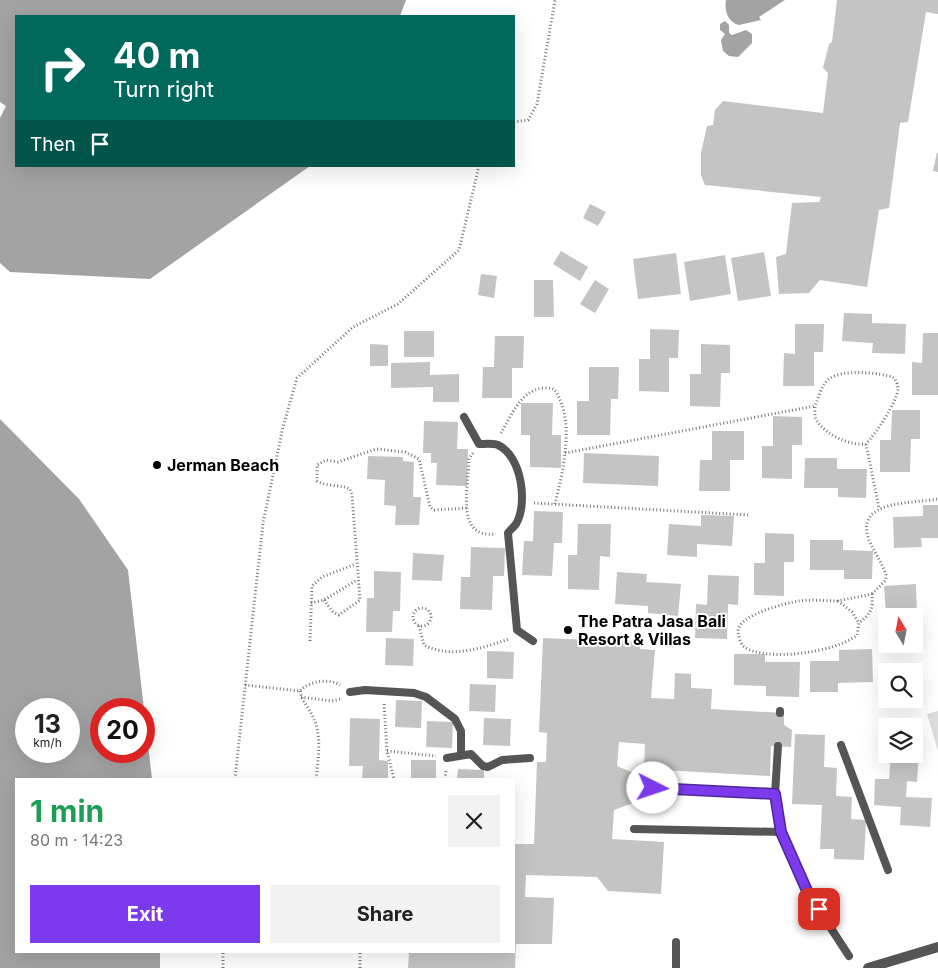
<!DOCTYPE html>
<html lang="en">
<head>
<meta charset="utf-8">
<style>
  :root { --surface:#fff; --page:#f2f2f2; --text:#222; --muted:#767676; --accent:#7c3aed }
  body { margin:0; font-family:Inter,sans-serif; background:var(--page); color:var(--text); height:100vh; display:flex; flex-direction:column; font-size:19px; white-space:nowrap }
  * { box-sizing:border-box; margin:0 }
  p { font-size:16px; color:var(--muted) }
  .icon { flex:none; width:28px; height:28px; fill:none; stroke:currentColor; stroke-width:2; stroke-linecap:round; stroke-linejoin:round }
  .map { position:relative; flex:1; overflow:hidden }
  .details { position:absolute; left:15px; top:778px; width:500px; height:175px; display:flex; flex-direction:column; background:var(--surface); border-radius:0px; box-shadow:0 5px 20px #0002 }
  .details>* { flex:none }
  .banner { position:absolute; left:15px; top:15px; width:500px; height:152px; border-radius:0px; box-shadow:0 5px 20px #0002; background:#00695c; color:#fff; overflow:hidden }
  .needle { width:32px; rotate:350deg }
  .fabs { position:absolute; left:878px; top:608px; display:grid; gap:10px }
  .fabs a { display:grid; place-items:center; width:45px; height:45px; border-radius:0px; background:var(--surface); box-shadow:0 5px 20px #0002; font-size:25px }
  .speed { position:absolute; left:15px; top:698px; display:flex; gap:10px; font-size:25px; font-weight:700; text-align:center }
  .speed>* { display:grid; place-content:center; width:65px; height:65px; border-radius:50%; background:var(--surface); box-shadow:0 5px 20px #0002; line-height:1 }
  .speed small { font-size:12px; font-weight:400 }
  .speed .limit { border:8px solid #d22; background:#fff; color:#111 }
  .pin { position:absolute; display:grid; place-items:center; width:42px; height:42px; color:#fff; margin:-21px; border-radius:10px; box-shadow:0 2px 8px #0006 }
  .me { position:absolute; width:55px; margin:-28px; rotate:94deg; stroke-linejoin:round; filter:drop-shadow(0 0 4px #0008) }
  .turn { display:flex; align-items:center; gap:18px; height:105px; padding:0 15px; font-size:22px }
  .turn .icon { width:65px; height:65px; stroke-width:2.5 }
  .turn b { display:block; font-size:35px; line-height:42px }
  .then { display:flex; align-items:center; height:48px; padding:0 15px; background:#0003; gap:10px; font-size:19px }
  .round { display:grid; place-items:center; flex:none; width:52px; height:52px; border-radius:0px; background:var(--page) }
  .summary { display:flex; align-items:center; justify-content:space-between; height:85px; padding:0 15px }
  h1 { font-size:30px; font-weight:700; line-height:38px; color:#1e9e55 }
  .cta { display:flex; gap:10px; margin-top:auto; padding:10px 15px }
  .cta a { flex:1; height:58px; border-radius:0px; background:var(--accent); color:#fff; font-size:20px; font-weight:700; line-height:58px; text-align:center }
  .cta a+a { background:var(--page); color:var(--text) }
  .map>svg:first-child { display:block }
  .green { fill:#dcdcdc }
  .water { fill:#a3a3a3; fill-rule:evenodd }
  .building { fill:#c4c4c4 }
  .lines { fill:none; stroke-linecap:round; stroke-linejoin:round }
  .path { stroke:#777; stroke-width:3; stroke-dasharray:1 2.5; stroke-linecap:butt }
  .service { stroke:#555; stroke-width:8 }
  .minor { stroke:#555; stroke-width:10 }
  .route-casing { stroke:#51269a; stroke-width:12 }
  .route { stroke:#7c3aed; stroke-width:9 }
  .poi-dot { fill:#000; stroke:#fff; stroke-width:2 }
  .labels { text-anchor:middle; stroke-width:4; stroke-linejoin:round; paint-order:stroke }
  .poi-label { font-size:16px; font-weight:bold; fill:#000; stroke:#fff; text-anchor:start }
</style>
</head>
<body>
<div class="map">
<svg width="938" height="968" viewBox="0 0 938 968">
  <rect width="100%" height="100%" fill="#fff"/>
  <polygon class="green" points="938,711 938,751 927,714"/>
  <g class="water">
    <polygon points="0,0 406,0 400,16 16,16 16,166 310,166 150,279 10,272 0,263 0,118 6,106 0,102"/>
    <path d="M726,0H785L759,17L761,20L739,25C728,22 724,11 726,0Z"/>
    <polygon points="725,21 729,25 729,33 732,35 746,30 752,34 752,43 738,57 729,56 723,51 721,40 725,34 720,30 720,24"/>
    <path d="M0,419L79,499L128,570L144,709H101V751H144V709L152,779H16V951H160V968H0ZM26,709H69V751H26Z"/>
  </g>
  <g class="building">
    <polygon points="837,0 938,0 938,14 926,12 908,122 900,123 889,208 879,210 867,287 820,280 809,293 779,294 776,257 786,254 792,203 819,202 821,197 705,185 701,175 701,153 707,126 713,125 715,110 723,101 823,113 828,73 823,68 829,44 832,42"/>
    <polygon points="937,152 938,153 938,172 933,171"/>
    <polygon points="590,204 606,212 598,226 583,218"/>
    <polygon points="561,251 588,267 580,281 553,264"/>
    <polygon points="764,252 771,296 738,301 731,258"/>
    <polygon points="676,253 681,294 638,299 633,259"/>
    <polygon points="725,255 731,294 690,301 684,262"/>
    <polygon points="481,274 497,276 494,298 478,295"/>
    <polygon points="534,280 553,280 554,317 534,317"/>
    <polygon points="595,280 609,289 595,313 580,304"/>
    <polygon points="844,313 872,314 872,323 906,324 905,354 872,353 873,343 842,341"/>
    <polygon points="795,324 824,324 823,352 814,352 814,386 783,386 784,353 795,354"/>
    <polygon points="650,329 679,330 678,358 669,358 669,392 639,391 639,359 650,359"/>
    <rect x="404" y="331" width="30" height="26"/>
    <polygon points="923,333 938,333 938,395 912,395 912,362 922,363"/>
    <polygon points="495,336 524,336 523,368 512,368 512,398 482,398 483,367 494,367"/>
    <polygon points="370,344 388,345 388,366 370,366"/>
    <polygon points="701,344 730,345 730,373 721,373 720,407 690,406 690,374 701,374"/>
    <polygon points="430,362 430,375 459,374 459,402 433,402 433,387 391,388 391,363"/>
    <polygon points="589,367 619,367 618,399 611,399 610,435 577,435 577,401 589,401"/>
    <polygon points="521,403 553,403 552,435 561,435 561,468 530,467 530,435 521,435"/>
    <polygon points="892,410 920,410 920,439 911,439 910,472 880,472 880,440 891,440"/>
    <polygon points="773,416 802,417 802,445 792,445 792,479 762,478 762,446 773,446"/>
    <polygon points="424,421 458,422 457,449 468,449 467,486 436,485 437,463 431,463 431,453 423,453"/>
    <polygon points="712,431 744,431 744,460 730,460 730,491 699,491 700,460 712,460"/>
    <polygon points="584,453 659,456 658,486 583,483"/>
    <polygon points="368,456 403,457 403,461 414,462 413,497 421,497 419,525 395,525 396,506 384,505 385,480 367,479"/>
    <polygon points="805,458 837,458 837,469 867,469 866,498 838,497 838,488 804,488"/>
    <polygon points="923,505 938,505 938,538 921,538 922,547 894,548 893,517 923,516"/>
    <polygon points="534,511 563,512 562,543 554,543 552,576 522,575 524,541 533,541"/>
    <polygon points="701,515 734,516 732,546 697,544 697,557 667,555 669,524 701,526"/>
    <polygon points="578,524 611,524 610,557 600,556 599,590 568,589 568,555 577,555"/>
    <polygon points="765,533 794,534 794,562 784,562 784,596 754,595 754,563 765,563"/>
    <polygon points="810,540 843,540 843,550 873,551 872,579 844,579 844,570 810,570"/>
    <polygon points="471,547 505,548 504,576 493,576 492,610 460,609 461,577 470,577"/>
    <polygon points="413,553 444,555 442,581 412,580"/>
    <polygon points="374,571 401,572 400,611 393,611 392,632 366,632 367,598 374,598"/>
    <polygon points="617,572 647,574 646,582 681,584 678,616 648,613 648,606 615,604"/>
    <polygon points="708,575 739,576 738,605 728,604 727,639 695,638 696,604 707,605"/>
    <polygon points="916,584 917,615 886,616 886,644 908,645 879,647 878,614 886,614 884,586"/>
    <polygon points="386,638 414,639 413,666 385,665"/>
    <polygon points="543,638 641,642 640,649 655,650 651,698 674,699 675,673 691,674 691,688 712,689 711,709 784,713 784,725 792,730 791,747 771,746 770,776 644,769 645,744 619,742 617,766 641,776 639,801 614,810 612,839 664,842 661,894 608,891 597,877 526,875 525,897 554,898 552,944 516,944 515,968 408,968 409,951 514,951 514,844 534,844 537,762 546,762 547,733 539,732"/>
    <polygon points="872,649 873,682 838,683 838,692 810,692 810,661 839,661 839,650"/>
    <polygon points="487,651 514,652 513,679 487,678"/>
    <polygon points="734,654 765,654 765,662 800,662 799,697 766,696 766,686 734,685"/>
    <polygon points="470,684 496,685 495,712 469,711"/>
    <polygon points="396,700 422,701 421,728 395,727"/>
    <polygon points="350,718 380,719 379,760 388,761 388,779 362,779 363,766 349,766"/>
    <polygon points="484,718 511,719 510,746 483,745"/>
    <polygon points="427,721 453,722 452,748 426,747"/>
    <polygon points="795,734 825,735 824,767 837,768 836,796 852,797 851,819 866,820 864,860 834,859 834,849 820,849 822,805 792,804"/>
    <polygon points="919,753 917,782 907,781 906,797 932,798 930,827 900,825 901,807 874,805 875,779 889,779 891,754"/>
    <rect x="411" y="760" width="25" height="19"/>
    <polygon points="458,769 484,770 484,779 457,779"/>
  </g>
  <g class="lines">
    <g class="path">
      <polyline points="514,122 528,120 537,104 555,0"/>
      <path d="M501,433C513,413 524,382 554,389C576,419 563,471 555,504"/>
      <polyline points="866,444 879,508"/>
      <path d="M473,453L469,459C469,486 454,539 496,534"/>
      <path d="M565,453L815,406C815,411 814,417 817,421C826,435 850,446 866,444C875,435 897,402 898,389C898,385 896,381 894,378C881,372 841,369 829,379C821,385 819,397 815,406"/>
      <polyline points="534,503 748,515"/>
      <path d="M872,594L886,580V575C882,562 874,552 869,540C854,499 913,504 938,499"/>
      <path d="M324,600L333,612L339,615L360,600L352,495L350,489C340,484 327,487 317,481V465L326,460L338,462L376,449L405,452L419,459L430,507L434,510L467,508"/>
      <path d="M838,601C825,601 812,599 799,601C786,603 737,615 738,632C739,636 740,642 743,646C765,663 837,652 857,635L859,623L852,612L838,601L872,594C873,609 871,614 859,623"/>
      <polyline points="311,603 324,600 357,580"/>
      <circle cx="422" cy="617" r="9"/>
      <path d="M419,626L424,645C450,659 483,648 509,639"/>
      <polyline points="310,641 312,586 322,577 356,564"/>
      <path d="M245,685L300,691C309,681 329,678 340,685"/>
      <path d="M300,691C302,702 310,709 314,719C322,736 318,761 316,779"/>
      <polyline points="301,697 332,701 340,699"/>
      <polyline points="384,704 387,751 394,779"/>
      <polyline points="387,751 436,756"/>
      <polyline points="235,779 263,523 283,427 297,378 353,327 398,304 459,250 479,166"/>
      <polyline points="445,779 446,770"/>
      <polyline points="223,968 223,951"/>
      <polyline points="360,968 360,951"/>
    </g>
    <g class="service">
      <path d="M464,417L479,444C485,444 492,443 498,445C522,456 528,504 516,524C514,527 510,530 508,533L517,630L533,641"/>
      <polyline points="350,692 365,690 414,693 426,697 455,719 461,731 461,755"/>
      <polyline points="780,713 780,711"/>
      <polyline points="841,745 888,870"/>
      <polyline points="778,746 775,794 781,832 808,893 849,956"/>
      <polyline points="447,758 471,754 483,766 488,767 502,760 530,758"/>
      <polyline points="653,788 775,794"/>
      <polyline points="634,829 781,832"/>
      <polyline points="676,942 676,968"/>
    </g>
    <polyline class="minor" points="868,968 938,947"/>
  </g>
  <g class="lines">
    <g class="route-casing">
      <polyline id="route" points="653,788 775,794 781,832 808,893 819,909"/>
    </g>
    <use href="#route" class="route"/>
  </g>
  <g class="poi-dot">
    <circle cx="157" cy="465" r="5"/>
    <circle cx="568" cy="630" r="5"/>
  </g>
  <g class="labels">
    <g class="poi-label">
      <text x="167" y="471">Jerman Beach</text>
      <text x="578" y="627">The Patra Jasa Bali<tspan x="578" dy="18">Resort &amp; Villas</tspan></text>
    </g>
  </g>
</svg>
<div class="fabs">
<a><svg class="needle" viewBox="-14 -14 28 28"><path d="M0-13l5 13h-10z" fill="#e53935"/><path d="M0 13l5-13h-10z" fill="#767676"/></svg></a>
<a><svg class="icon" aria-label="search" viewBox="0 0 24 24"><circle cx="10" cy="10" r="6"/><path d="M15 15l6 6"/></svg></a>
<a><svg class="icon" aria-label="layers" viewBox="0 0 24 24"><path d="M12 4l9 5-9 5-9-5zM3 14l9 5 9-5"/></svg></a>
</div>
<div class="speed"><div>13<small>km/h</small></div><div class="limit">20</div></div>
<div class="pin" style="left:819px;top:909px;background:#d93025"><svg class="icon" aria-label="arrive" viewBox="0 0 24 24"><path d="M6 21V4h12l-3 4 3 4H6"/></svg></div>
<svg class="me" style="left:653px;top:788px" viewBox="-20 -20 40 40"><circle r="19" fill="#fff"/><path d="M0-13L10 11 0 6-10 11z" fill="#7c3aed"/></svg>
<div class="banner">
<div class="turn"><svg class="icon" aria-label="right" viewBox="0 0 24 24"><path d="M7 20v-9h11M14 6l5 5-5 5"/></svg><div><b>40 m</b>Turn right</div></div>
<div class="then">Then<svg class="icon" aria-label="arrive" viewBox="0 0 24 24"><path d="M6 21V4h12l-3 4 3 4H6"/></svg></div>
</div>
<section class="details">
<div class="summary"><div><h1>1 min</h1><p>80 m · 14:23</p></div><a class="round"><svg class="icon" aria-label="close" viewBox="0 0 24 24"><path d="M6 6l12 12M18 6L6 18"/></svg></a></div>
<div class="cta"><a>Exit</a><a>Share</a></div>
</section>
</div>
</body>
</html>
